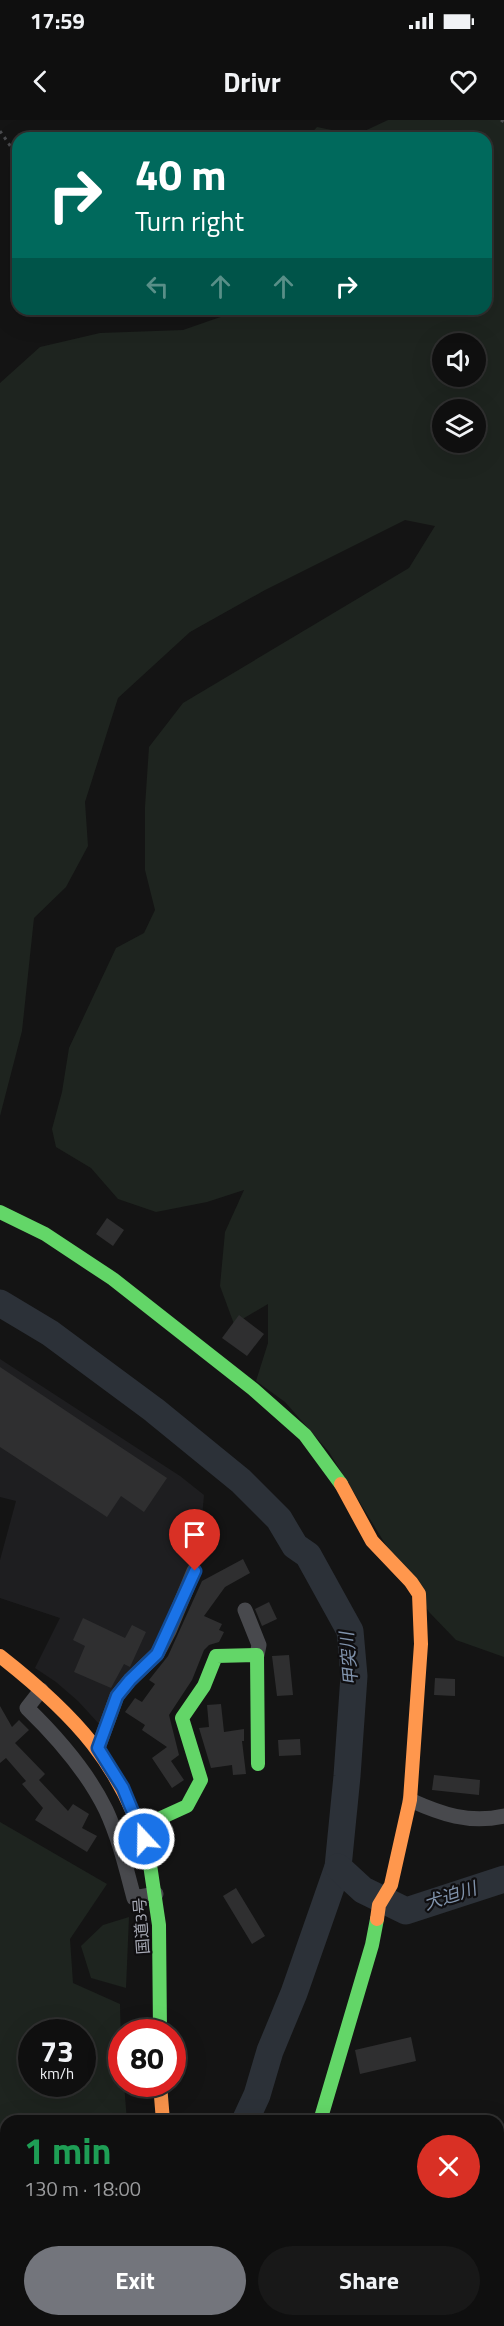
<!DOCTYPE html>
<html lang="en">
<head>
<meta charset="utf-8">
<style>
  :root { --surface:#0f0f0f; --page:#181818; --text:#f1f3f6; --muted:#9b9c9e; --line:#2f2f2f; --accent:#73757c }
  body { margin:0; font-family:"Titillium Web","Noto Sans JP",sans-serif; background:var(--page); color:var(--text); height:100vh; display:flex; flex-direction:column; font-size:22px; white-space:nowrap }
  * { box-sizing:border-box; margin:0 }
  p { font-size:20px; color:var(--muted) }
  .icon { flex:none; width:33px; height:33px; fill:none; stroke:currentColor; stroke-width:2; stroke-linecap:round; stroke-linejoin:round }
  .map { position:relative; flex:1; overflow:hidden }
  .drawer { position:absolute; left:0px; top:1995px; width:504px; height:212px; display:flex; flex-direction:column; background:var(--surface); border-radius:18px 18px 0 0; box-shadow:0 6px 24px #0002,0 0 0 2px var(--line) }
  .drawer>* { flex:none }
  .guide { position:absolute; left:12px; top:12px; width:480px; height:183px; border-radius:18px; box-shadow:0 6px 24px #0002,0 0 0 2px var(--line); background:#00695c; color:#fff; overflow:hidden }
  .tools { position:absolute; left:432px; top:213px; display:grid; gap:12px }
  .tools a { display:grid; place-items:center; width:54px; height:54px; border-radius:50%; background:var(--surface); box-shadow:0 6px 24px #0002,0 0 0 2px var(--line); font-size:30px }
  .speed { position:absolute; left:18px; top:1899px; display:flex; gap:12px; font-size:30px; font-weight:700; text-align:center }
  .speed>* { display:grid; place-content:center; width:78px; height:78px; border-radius:50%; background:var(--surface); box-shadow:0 6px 24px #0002,0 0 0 2px var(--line); line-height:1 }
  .speed small { font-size:15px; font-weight:400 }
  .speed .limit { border:9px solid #d22; background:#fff; color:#111 }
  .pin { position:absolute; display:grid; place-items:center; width:51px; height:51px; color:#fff; margin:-62px -26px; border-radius:50% 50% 50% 0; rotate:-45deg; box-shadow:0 0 6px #0007 }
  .pin .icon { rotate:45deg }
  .me { position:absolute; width:66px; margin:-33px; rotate:339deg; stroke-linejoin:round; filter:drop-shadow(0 0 4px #0008) }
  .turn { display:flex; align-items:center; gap:21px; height:126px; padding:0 24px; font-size:27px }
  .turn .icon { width:78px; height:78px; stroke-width:2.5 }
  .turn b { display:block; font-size:42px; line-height:51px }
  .lanes { display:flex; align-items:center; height:57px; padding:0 24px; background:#0003; justify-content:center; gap:30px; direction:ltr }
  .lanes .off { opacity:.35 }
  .round { display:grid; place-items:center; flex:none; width:63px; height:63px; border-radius:32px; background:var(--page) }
  .head { display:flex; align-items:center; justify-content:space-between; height:102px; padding:0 24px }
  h1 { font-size:36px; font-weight:700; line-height:45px; color:#1e9e55 }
  .cta { display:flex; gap:12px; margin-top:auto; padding:12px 24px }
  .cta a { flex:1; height:69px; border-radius:36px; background:var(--accent); color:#fff; font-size:24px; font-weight:700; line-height:69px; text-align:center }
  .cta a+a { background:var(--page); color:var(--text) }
  .status { display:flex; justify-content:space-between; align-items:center; height:42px; padding:0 30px; background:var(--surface); direction:ltr }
  .status svg { height:16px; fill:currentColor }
  header { display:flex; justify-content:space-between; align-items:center; height:78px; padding:0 24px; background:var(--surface); font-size:27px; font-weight:700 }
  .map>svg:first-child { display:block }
  .built { fill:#1e1e20 }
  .green { fill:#1e241f; fill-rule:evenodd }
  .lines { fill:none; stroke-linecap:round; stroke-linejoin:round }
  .river { stroke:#2c3138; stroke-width:27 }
  .building { fill:#2f2f30 }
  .path { stroke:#4a4b4e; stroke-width:3; stroke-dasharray:3 4.5; stroke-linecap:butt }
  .street { stroke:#48494d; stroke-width:15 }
  .fast { stroke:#63d668; stroke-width:14 }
  .slow { stroke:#ff974d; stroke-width:14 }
  .route-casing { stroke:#114b97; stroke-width:15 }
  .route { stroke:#1a73e8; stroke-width:10 }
  .labels { text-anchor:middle; stroke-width:4.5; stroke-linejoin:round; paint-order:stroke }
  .street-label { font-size:16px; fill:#a6a9b4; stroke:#0f0e10 }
  .water-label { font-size:18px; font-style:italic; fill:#8093ac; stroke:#0f0e10 }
</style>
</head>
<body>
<div class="status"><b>17:59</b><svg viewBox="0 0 49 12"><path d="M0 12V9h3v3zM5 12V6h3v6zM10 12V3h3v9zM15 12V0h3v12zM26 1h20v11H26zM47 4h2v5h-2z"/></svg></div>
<header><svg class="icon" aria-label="back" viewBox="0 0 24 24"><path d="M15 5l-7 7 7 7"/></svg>Drivr<svg class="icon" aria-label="heart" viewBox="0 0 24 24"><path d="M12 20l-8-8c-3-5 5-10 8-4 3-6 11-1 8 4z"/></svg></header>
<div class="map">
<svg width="504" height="2206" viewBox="0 0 504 2206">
  <rect width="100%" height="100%" fill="#141414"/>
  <polygon class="built" points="0,1239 180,1356 204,1375 200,1421 193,1445 155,1528 100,1605 78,1581 56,1562 35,1548 60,1498 0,1478 0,1440 16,1381 0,1377"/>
  <g class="green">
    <path d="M388,0H504V1537L456,1520L429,1492L384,1422L329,1332L285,1282L256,1261L268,1223V1184L234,1204L220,1166L225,1112L244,1070L207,1082L156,1092L118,1079L91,1048L56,1027L52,1009L62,972L69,928L116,828L144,813L155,790L145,750V687L149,627L183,583L409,448L435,406L405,400L265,470L190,512L118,578L85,682L88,726L66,767L34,798L22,911L0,996V263L40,227L100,213L183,210L232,193V189H486V18H307L317,7L356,15ZM442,224H476V256H442ZM442,290H476V322H442Z"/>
    <path d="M0,1702L107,1764L70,1819L73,1863L120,1884L122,1964H124L127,2001H6V2200H190L193,2206H0ZM32,1912H82V1964H32Z"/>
    <polygon points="129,1797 126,1868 91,1858 81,1826 103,1805"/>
  </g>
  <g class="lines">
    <g class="river">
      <polyline points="0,1183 50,1213 154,1290 241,1361 279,1399 295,1426 308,1435 350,1511 354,1556 347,1656 338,1747 294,1873 270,1931 257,1975 245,2001"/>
      <polyline points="338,1747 363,1770 406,1791 504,1759"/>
      <polyline points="314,2200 322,2206"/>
    </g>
  </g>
  <g class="building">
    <polygon points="107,1098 124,1110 113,1126 96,1114"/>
    <polygon points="239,1195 264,1214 247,1236 222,1218"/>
    <polygon points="0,1247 167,1358 144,1392 121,1376 107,1397 0,1327"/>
    <polygon points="243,1439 250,1453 225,1467 204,1496 222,1504 219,1510 224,1512 219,1522 209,1525 204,1530 192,1560 169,1595 179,1635 171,1641 184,1660 172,1668 152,1638 167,1627 142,1610 145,1605 125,1592 135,1578 142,1582 155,1564 149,1560 168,1536 202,1461"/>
    <polygon points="269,1482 277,1499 262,1506 255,1489"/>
    <polygon points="83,1498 125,1518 132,1505 146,1512 130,1547 124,1544 111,1568 74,1552 85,1526 73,1520"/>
    <polygon points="289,1535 293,1575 277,1576 272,1536"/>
    <polygon points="435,1558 455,1559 455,1576 434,1575"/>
    <polygon points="221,1584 224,1612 244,1609 244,1621 242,1621 246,1654 233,1655 232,1645 211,1648 199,1608 209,1607 207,1585"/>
    <polygon points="0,1586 12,1607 19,1600 29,1610 15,1623 45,1654 39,1660 68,1691 73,1684 89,1694 82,1708 97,1716 87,1732 35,1700 43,1688 22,1664 26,1661 6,1638 0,1643"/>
    <polygon points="300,1619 301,1635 279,1636 278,1620"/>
    <polygon points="434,1655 480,1660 479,1675 432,1670"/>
    <polygon points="236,1768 265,1816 252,1824 223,1776"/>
    <polygon points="411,1917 416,1941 360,1954 355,1930"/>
  </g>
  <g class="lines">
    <g class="path">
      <polyline points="501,0 504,2"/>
      <polyline points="0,11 18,37"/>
    </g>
    <g class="street">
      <polyline points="245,1490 259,1525 257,1535"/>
      <path d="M41,1570L27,1588C58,1618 87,1651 106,1690C119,1718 126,1748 134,1778L156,1774"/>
      <polyline points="98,1628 117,1576 130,1560 157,1534 169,1511 194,1451"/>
      <path d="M410,1680C441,1694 469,1704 504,1696"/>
    </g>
    <g class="fast">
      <polyline points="0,1092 45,1114 113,1159 253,1269 305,1315 341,1364"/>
      <polyline points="141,1707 187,1686 201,1660 182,1598 204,1566 216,1536 257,1535 258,1644"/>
      <polyline points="149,1738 159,1805 160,1912"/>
      <polyline points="320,2001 372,1825 377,1799"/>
      <polyline points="498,2144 504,2141"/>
      <polyline points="415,2206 421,2200"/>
    </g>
    <g class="slow">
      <polyline points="341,1364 372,1421 411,1462 419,1474 421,1524 410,1680 391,1765 379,1785 377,1799"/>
      <path d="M0,1536C74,1594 123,1645 149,1738"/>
      <polyline points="160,1964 163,2001"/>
      <polyline points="232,2200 235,2206"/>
    </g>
  </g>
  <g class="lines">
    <g class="route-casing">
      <polyline id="route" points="144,1719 123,1668 98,1628 117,1576 130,1560 157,1534 195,1451"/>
    </g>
    <use href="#route" class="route"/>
  </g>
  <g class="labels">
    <g class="street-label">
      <text transform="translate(141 1806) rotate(-94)" y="6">国道3号</text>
    </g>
    <g class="water-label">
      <text transform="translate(349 1539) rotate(-95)" y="6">甲突川</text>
      <text transform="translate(450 1776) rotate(-18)" y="6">犬迫川</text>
    </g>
  </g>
</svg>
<div class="tools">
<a><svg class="icon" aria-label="sound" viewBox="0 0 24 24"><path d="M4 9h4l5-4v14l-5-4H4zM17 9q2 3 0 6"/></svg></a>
<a><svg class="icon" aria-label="layers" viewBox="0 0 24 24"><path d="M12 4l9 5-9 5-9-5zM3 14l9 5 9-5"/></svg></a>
</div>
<div class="speed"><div>73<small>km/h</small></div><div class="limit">80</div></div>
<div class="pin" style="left:195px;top:1451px;background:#d93025"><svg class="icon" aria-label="arrive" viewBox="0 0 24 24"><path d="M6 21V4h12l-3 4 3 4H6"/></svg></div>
<svg class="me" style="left:144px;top:1719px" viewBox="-20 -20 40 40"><circle r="17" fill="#1a73e8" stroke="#fff" stroke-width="3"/><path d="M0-11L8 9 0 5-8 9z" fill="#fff"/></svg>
<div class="guide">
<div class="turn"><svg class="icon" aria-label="right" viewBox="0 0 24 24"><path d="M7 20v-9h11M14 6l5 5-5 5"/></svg><div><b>40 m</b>Turn right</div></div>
<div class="lanes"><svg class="icon off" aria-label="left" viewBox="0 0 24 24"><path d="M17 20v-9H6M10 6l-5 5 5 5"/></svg><svg class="icon off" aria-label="ahead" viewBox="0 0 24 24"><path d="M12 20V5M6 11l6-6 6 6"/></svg><svg class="icon off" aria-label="ahead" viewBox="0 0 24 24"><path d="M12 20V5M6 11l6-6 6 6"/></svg><svg class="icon" aria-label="right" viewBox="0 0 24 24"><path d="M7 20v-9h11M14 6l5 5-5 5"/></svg></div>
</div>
<section class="drawer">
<div class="head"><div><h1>1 min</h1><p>130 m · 18:00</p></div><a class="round" style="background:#d93025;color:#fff"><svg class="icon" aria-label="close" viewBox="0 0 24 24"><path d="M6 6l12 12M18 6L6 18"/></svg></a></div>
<div class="cta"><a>Exit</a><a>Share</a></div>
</section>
</div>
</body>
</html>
